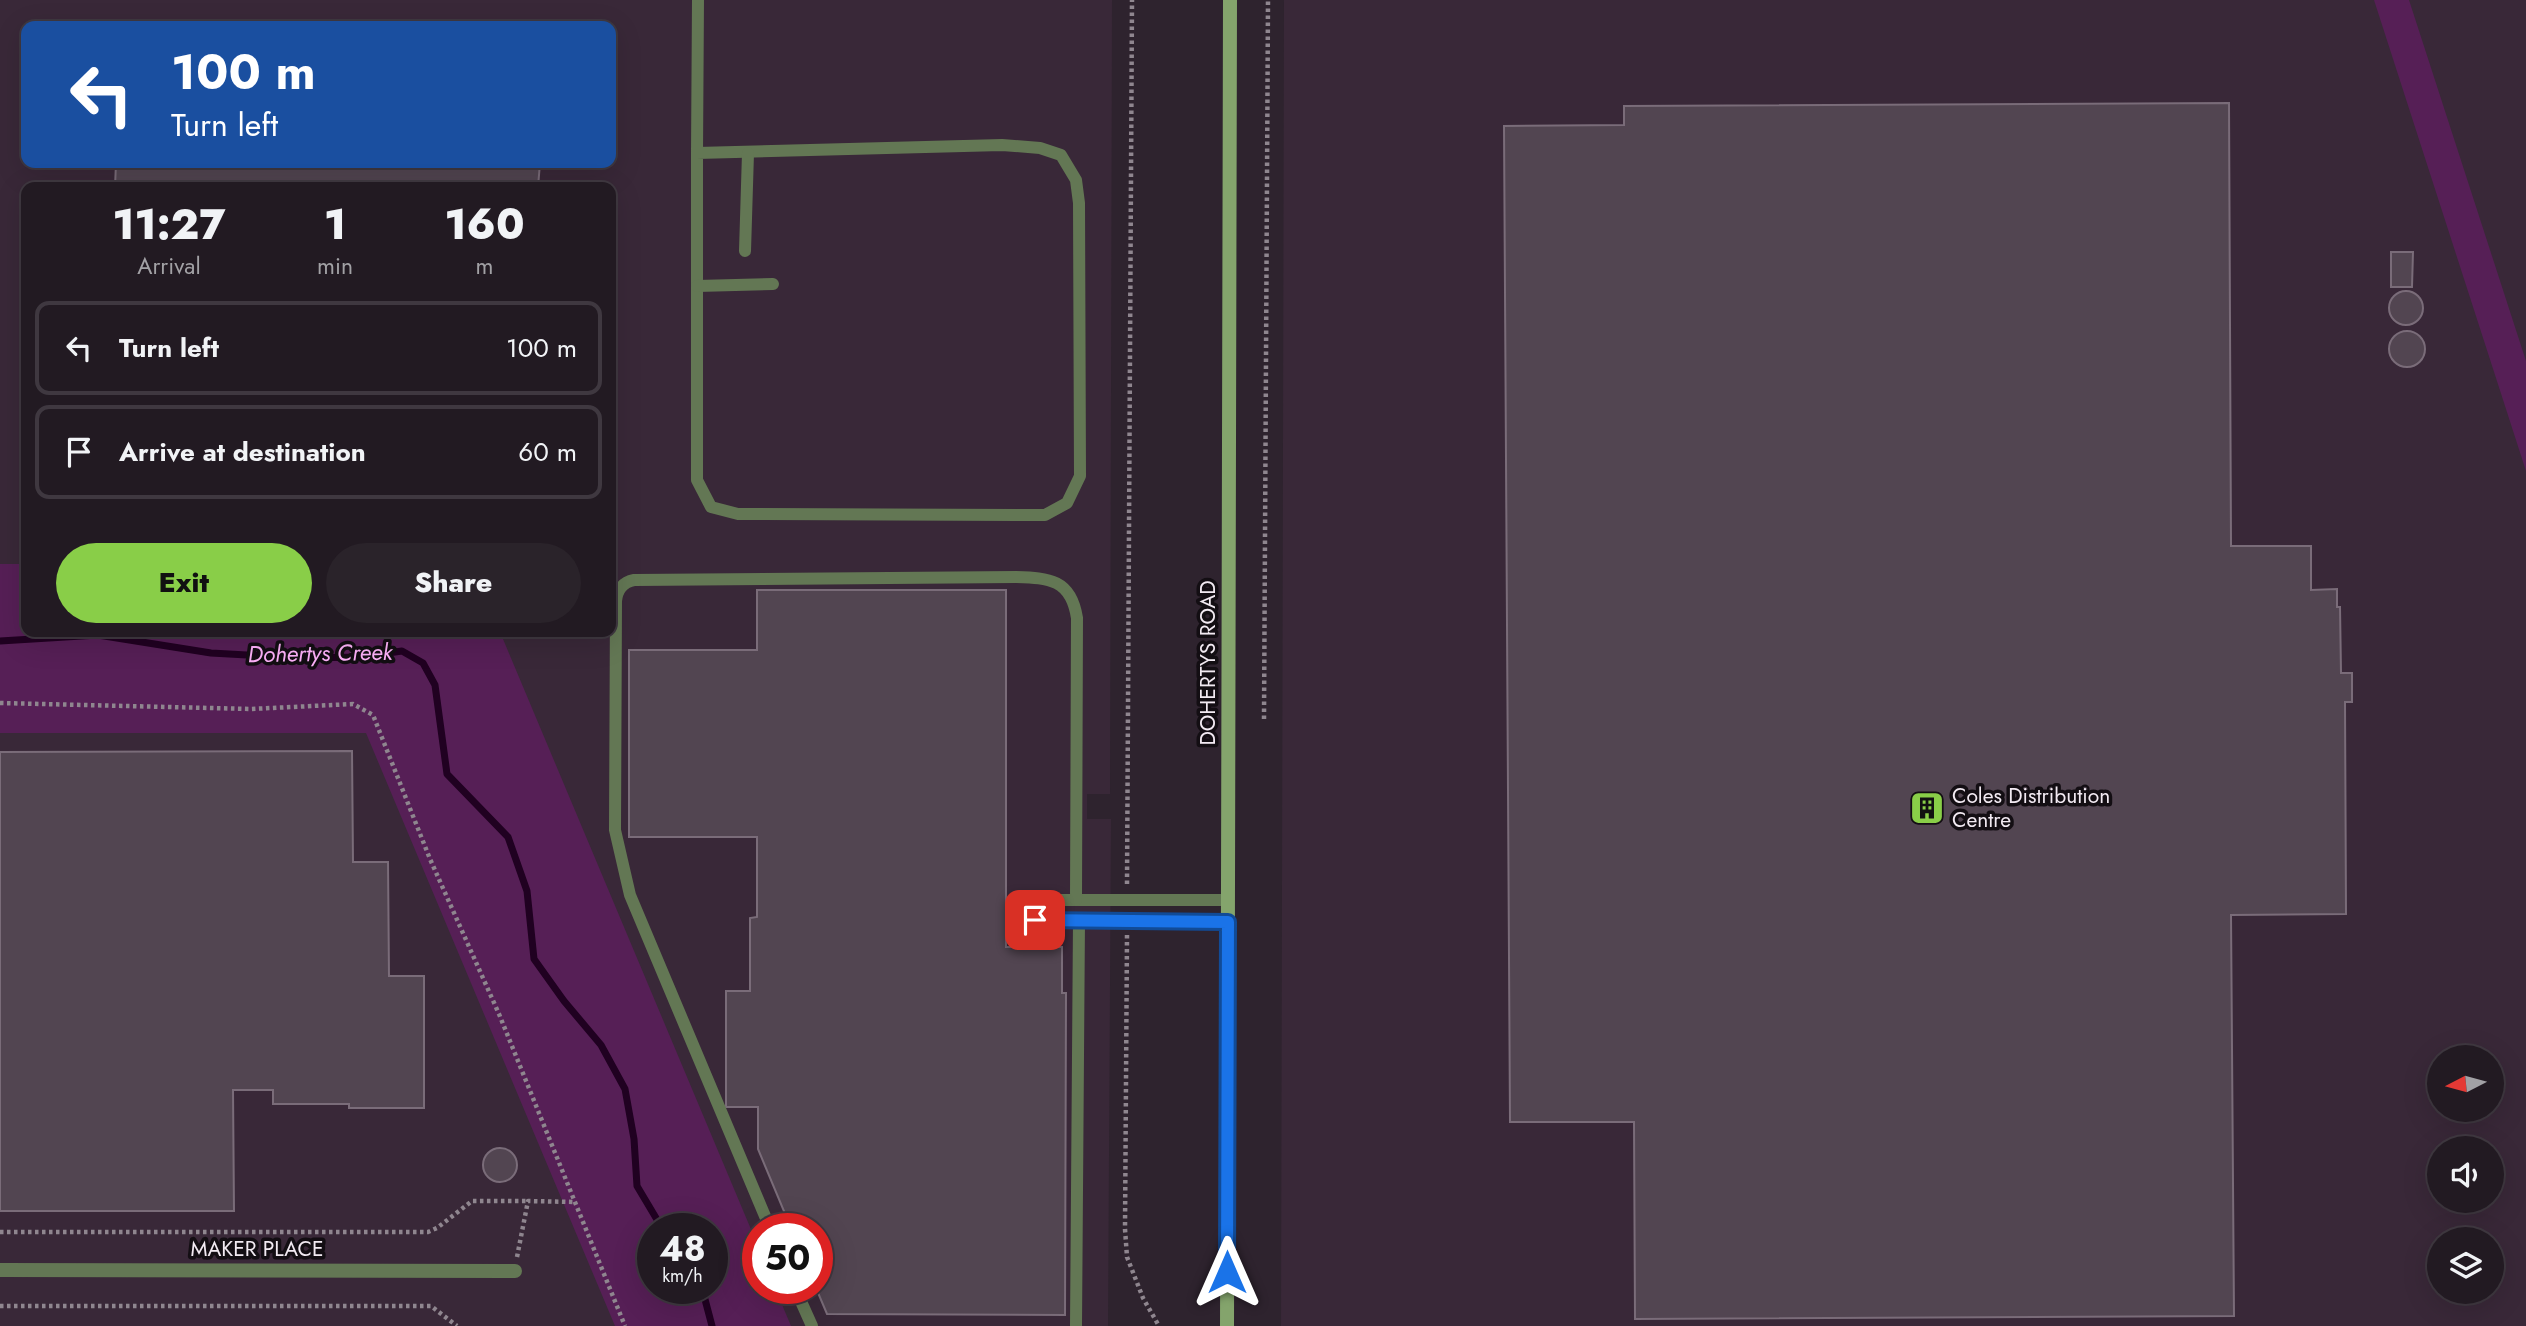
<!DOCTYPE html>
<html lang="en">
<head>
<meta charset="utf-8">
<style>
  :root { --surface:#221a22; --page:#2a232a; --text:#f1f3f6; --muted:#a2a1a5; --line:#3f3840; --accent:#89ce48 }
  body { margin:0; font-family:Jost,sans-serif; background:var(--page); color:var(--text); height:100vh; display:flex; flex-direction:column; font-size:26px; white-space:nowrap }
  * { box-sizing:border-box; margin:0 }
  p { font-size:23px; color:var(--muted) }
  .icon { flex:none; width:38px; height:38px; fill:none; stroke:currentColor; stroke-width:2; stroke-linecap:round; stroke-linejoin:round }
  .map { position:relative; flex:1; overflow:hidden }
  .panel { position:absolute; left:21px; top:182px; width:595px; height:455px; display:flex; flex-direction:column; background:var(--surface); border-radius:14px; box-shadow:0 7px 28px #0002,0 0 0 2px var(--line) }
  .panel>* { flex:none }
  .hud { position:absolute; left:21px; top:21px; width:595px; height:147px; border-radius:14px; box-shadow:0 7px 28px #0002,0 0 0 2px var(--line); background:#1a4fa0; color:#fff; overflow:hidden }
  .needle { width:46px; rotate:264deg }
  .controls { position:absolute; left:2427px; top:1045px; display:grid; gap:14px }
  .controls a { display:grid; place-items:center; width:77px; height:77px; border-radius:50%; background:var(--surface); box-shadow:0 7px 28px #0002,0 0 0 2px var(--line); font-size:35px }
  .speed { position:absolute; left:637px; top:1213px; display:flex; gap:14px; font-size:35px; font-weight:700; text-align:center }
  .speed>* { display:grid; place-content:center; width:91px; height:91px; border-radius:50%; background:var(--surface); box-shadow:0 7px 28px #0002,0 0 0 2px var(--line); line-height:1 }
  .speed small { font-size:18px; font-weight:400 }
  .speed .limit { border:10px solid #d22; background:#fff; color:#111 }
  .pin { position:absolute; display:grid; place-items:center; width:60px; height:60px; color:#fff; margin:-30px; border-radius:14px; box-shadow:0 4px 10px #0006 }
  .me { position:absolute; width:77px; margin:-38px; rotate:0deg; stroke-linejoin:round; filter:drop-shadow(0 0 5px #0008) }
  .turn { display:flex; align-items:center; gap:24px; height:147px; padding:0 35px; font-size:32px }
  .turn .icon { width:91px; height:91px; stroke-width:2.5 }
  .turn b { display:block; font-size:49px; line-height:60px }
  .eta { display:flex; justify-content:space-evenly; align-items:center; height:119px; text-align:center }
  .eta b { font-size:42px; font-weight:800; line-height:49px }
  .primary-button { display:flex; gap:14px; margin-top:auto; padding:14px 35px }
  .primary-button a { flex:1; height:80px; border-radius:42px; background:var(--accent); color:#111; font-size:28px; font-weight:800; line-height:80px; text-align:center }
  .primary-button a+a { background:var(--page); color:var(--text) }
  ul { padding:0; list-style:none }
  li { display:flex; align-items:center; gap:21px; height:94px; margin:0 14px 10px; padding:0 21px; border:4px solid var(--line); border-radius:14px }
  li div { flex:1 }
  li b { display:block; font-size:26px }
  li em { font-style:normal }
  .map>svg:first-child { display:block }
  .built { fill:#392838; fill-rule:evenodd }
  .green { fill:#561f56; fill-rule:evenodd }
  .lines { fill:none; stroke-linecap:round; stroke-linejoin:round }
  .stream { stroke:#200121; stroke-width:7 }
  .building { fill:#524551; stroke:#7a6c79; stroke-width:2 }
  .path { stroke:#8f868f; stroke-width:4.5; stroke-dasharray:3.5 3.5; stroke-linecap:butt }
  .service { stroke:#637754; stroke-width:12 }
  .minor { stroke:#637754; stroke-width:14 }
  .secondary { stroke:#84a46c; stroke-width:14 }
  .route-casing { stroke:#114b97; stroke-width:18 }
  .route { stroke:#1a73e8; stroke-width:12 }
  .labels { text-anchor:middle; stroke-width:7; stroke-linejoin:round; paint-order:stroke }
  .street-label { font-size:21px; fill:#f2eaf2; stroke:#130e13 }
  .poi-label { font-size:21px; fill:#f2eaf2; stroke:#130e13; text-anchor:start }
  .water-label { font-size:23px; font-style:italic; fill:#fdb1f9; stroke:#130e13 }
</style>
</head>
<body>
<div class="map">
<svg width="2526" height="1326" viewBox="0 0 2526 1326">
  <rect width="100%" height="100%" fill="#2e232e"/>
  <g class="built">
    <path d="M0,0H1112L1110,794H1087V819H1111L1108,1326H0ZM26,26H611V163H26ZM26,187H611V632H26ZM653,1228H712V1288H653ZM758,1228H817V1288H758Z"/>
    <path d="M1284,0H2526V1326H1281ZM2440,1057H2492V1110H2440ZM2440,1148H2492V1200H2440ZM2440,1239H2492V1292H2440Z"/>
  </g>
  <g class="green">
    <polygon points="2374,0 2409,0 2526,361 2526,471"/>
    <path d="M0,564H26V632H500L758,1246V1288H775L791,1326H615L366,733H0ZM653,1228H712V1288H653Z"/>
  </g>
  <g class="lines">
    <g class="stream">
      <polyline points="0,641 98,635 211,653 304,658 360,657 402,651 423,663 435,685 447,774 508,837 527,891 534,959 564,1001 601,1045 625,1089 634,1139 637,1186 662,1228"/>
      <polyline points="702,1288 712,1326"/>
    </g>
  </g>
  <g class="building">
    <polygon points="2229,103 2231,546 2311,546 2311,590 2337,589 2337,607 2340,607 2341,673 2352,673 2352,702 2345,702 2346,914 2231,915 2234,1316 1635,1319 1634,1122 1510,1122 1504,126 1624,125 1624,106"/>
    <polygon points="116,163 540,163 538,187 115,187"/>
    <polygon points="2391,252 2413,252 2412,287 2391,287"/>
    <circle cx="2406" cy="308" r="17"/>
    <circle cx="2407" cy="349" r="18"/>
    <polygon points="757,590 1006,590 1006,947 1062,947 1062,993 1066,993 1065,1315 827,1314 816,1288 817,1228 791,1228 758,1149 758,1107 726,1107 726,991 750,991 750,918 757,917 757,837 629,837 629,650 757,650"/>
    <polygon points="352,751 353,862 388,862 389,976 424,976 424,1108 349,1108 349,1104 273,1104 273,1090 233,1090 234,1211 0,1211 0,752"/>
    <circle cx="500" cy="1165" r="17"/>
  </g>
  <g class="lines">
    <g class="path">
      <polyline points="0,703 251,709 353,704 373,715 430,859 499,1014 625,1326"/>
      <polyline points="1264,719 1268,0"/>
      <polyline points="1127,884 1132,0"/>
      <polyline points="1127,935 1125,1229 1127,1257 1143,1298 1159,1326"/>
      <polyline points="0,1232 428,1232 437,1228 472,1201 528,1201"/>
      <polyline points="517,1257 528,1201 575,1202"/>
      <polyline points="0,1306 431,1306 457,1326"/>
    </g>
    <g class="service">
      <polyline points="697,153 697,480 711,507 738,514 1045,515 1067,503 1080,476 1079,203 1076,180 1061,155 1040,148 1002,145 697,153 698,0"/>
      <polyline points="745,251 748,153"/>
      <polyline points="697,286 773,284"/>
      <polyline points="1228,922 1035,920 1035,900 1228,900"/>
      <path d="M770,1228L630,895L615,830L616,601C617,590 623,582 634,580L1016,577C1049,578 1071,579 1077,618L1076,900"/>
      <polyline points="795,1288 812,1326"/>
      <polyline points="1076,1326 1079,920"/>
    </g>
    <polyline class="minor" points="0,1270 515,1271"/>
    <polyline class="secondary" points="1227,1326 1230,0"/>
  </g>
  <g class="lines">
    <g class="route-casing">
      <polyline id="route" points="1035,920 1228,922 1227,1272"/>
    </g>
    <use href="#route" class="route"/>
  </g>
  <defs>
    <g id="building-square" transform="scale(1.75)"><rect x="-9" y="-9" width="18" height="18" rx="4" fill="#89ce48" stroke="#130e13"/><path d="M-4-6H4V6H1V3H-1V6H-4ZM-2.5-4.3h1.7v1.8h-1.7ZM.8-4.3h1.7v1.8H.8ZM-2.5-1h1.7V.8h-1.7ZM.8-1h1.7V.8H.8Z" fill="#111"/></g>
  </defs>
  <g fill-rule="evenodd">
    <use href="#building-square" x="1927" y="808"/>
  </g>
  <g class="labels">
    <g class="street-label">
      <text transform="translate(1208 663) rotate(-90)" y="7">DOHERTYS ROAD</text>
      <text x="257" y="1256">MAKER PLACE</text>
    </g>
    <g class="poi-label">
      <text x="1952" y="803">Coles Distribution<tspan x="1952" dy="24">Centre</tspan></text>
    </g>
    <g class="water-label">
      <text transform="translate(320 653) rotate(-1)" y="8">Dohertys Creek</text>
    </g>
  </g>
</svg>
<div class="controls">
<a><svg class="needle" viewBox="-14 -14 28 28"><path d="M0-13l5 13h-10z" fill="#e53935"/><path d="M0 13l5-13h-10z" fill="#a2a1a5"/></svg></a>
<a><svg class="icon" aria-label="sound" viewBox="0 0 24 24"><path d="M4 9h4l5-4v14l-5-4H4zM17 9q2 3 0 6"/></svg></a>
<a><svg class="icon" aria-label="layers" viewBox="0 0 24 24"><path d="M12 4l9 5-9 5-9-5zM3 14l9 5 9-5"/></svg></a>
</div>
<div class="speed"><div>48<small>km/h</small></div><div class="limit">50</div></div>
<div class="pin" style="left:1035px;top:920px;background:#d93025"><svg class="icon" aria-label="arrive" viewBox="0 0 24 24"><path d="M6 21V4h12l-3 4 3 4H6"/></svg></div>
<svg class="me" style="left:1227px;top:1272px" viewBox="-20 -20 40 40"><path d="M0-17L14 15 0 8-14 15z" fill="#1a73e8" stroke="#fff" stroke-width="4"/></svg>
<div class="hud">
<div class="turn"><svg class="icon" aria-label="left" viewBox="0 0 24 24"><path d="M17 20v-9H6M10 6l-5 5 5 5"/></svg><div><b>100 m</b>Turn left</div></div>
</div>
<section class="panel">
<div class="eta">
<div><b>11:27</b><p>Arrival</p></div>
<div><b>1</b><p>min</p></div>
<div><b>160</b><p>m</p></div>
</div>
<ul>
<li><svg class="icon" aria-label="left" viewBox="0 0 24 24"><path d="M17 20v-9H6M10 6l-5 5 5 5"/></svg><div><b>Turn left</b></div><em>100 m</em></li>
<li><svg class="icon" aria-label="arrive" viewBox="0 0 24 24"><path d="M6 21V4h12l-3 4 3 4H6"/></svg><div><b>Arrive at destination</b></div><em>60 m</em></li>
</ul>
<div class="primary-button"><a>Exit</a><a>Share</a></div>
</section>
</div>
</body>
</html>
